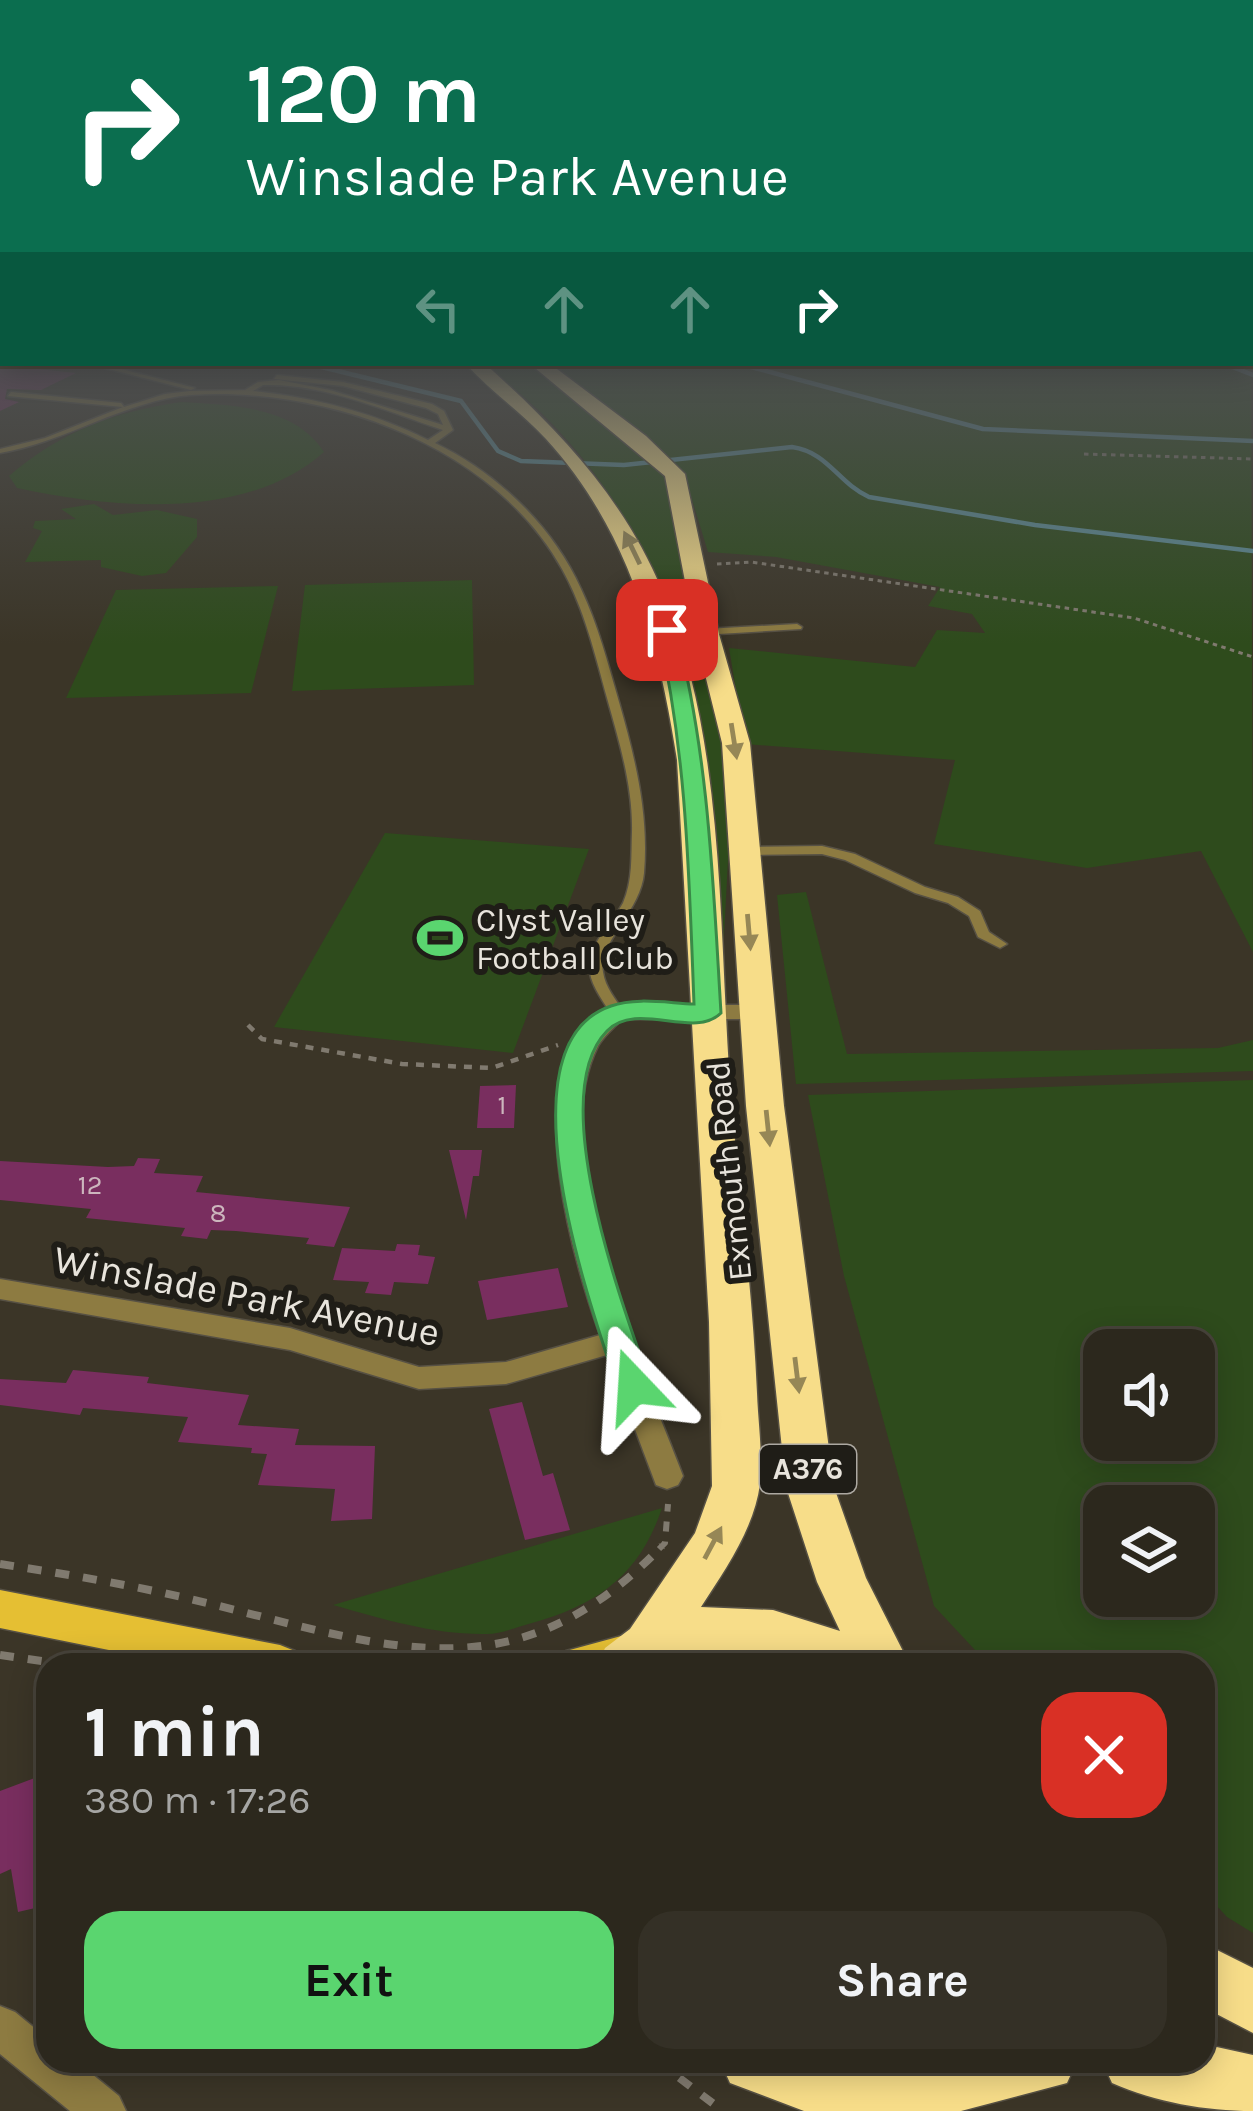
<!DOCTYPE html>
<html lang="en">
<head>
<meta charset="utf-8">
<style>
  :root { --surface:#2c281d; --page:#343026; --text:#f1f3f6; --muted:#a6a6a4; --line:#48443b; --accent:#5ad56f }
  body { margin:0; font-family:Karla,sans-serif; background:var(--page); color:var(--text); height:100vh; display:flex; flex-direction:column; font-size:45px; white-space:nowrap }
  * { box-sizing:border-box; margin:0 }
  p { font-size:39px; color:var(--muted) }
  .icon { flex:none; width:66px; height:66px; fill:none; stroke:currentColor; stroke-width:2; stroke-linecap:round; stroke-linejoin:round }
  .map { position:relative; flex:1; overflow:hidden }
  .drawer { position:absolute; left:36px; top:1653px; width:1179px; height:420px; display:flex; flex-direction:column; background:var(--surface); border-radius:36px; box-shadow:0 6px 30px #0003,0 0 0 3px var(--line) }
  .drawer>* { flex:none }
  .guide { position:absolute; left:0px; top:0px; width:1254px; height:366px; box-shadow:0 6px 30px #0003,0 0 0 3px var(--line); background:#0b6e4f; color:#fff; overflow:hidden }
  .buttons { position:absolute; left:1083px; top:1329px; display:grid; gap:24px }
  .buttons a { display:grid; place-items:center; width:132px; height:132px; border-radius:24px; background:var(--surface); box-shadow:0 6px 30px #0003,0 0 0 3px var(--line); font-size:60px }
  .pin { position:absolute; display:grid; place-items:center; width:102px; height:102px; color:#fff; margin:-51px; border-radius:24px; box-shadow:0 6px 18px #0006 }
  .me { position:absolute; width:132px; margin:-66px; rotate:340deg; stroke-linejoin:round; filter:drop-shadow(0 0 9px #0008) }
  .turn { display:flex; align-items:center; gap:42px; height:252px; padding:0 48px; font-size:54px }
  .turn .icon { width:156px; height:156px; stroke-width:2.5 }
  .turn b { display:block; font-size:84px; line-height:102px }
  .lanes { display:flex; align-items:center; height:114px; padding:0 48px; background:#0003; justify-content:center; gap:60px; direction:ltr }
  .lanes .off { opacity:.35 }
  .round { display:grid; place-items:center; flex:none; width:126px; height:126px; border-radius:36px; background:var(--page) }
  .overview { display:flex; align-items:center; justify-content:space-between; height:204px; padding:0 48px }
  h1 { font-size:72px; font-weight:700; line-height:90px }
  .action { display:flex; gap:24px; margin-top:auto; padding:24px 48px }
  .action a { flex:1; height:138px; border-radius:36px; background:var(--accent); color:#111; font-size:48px; font-weight:700; line-height:138px; text-align:center }
  .action a+a { background:var(--page); color:var(--text) }
  .map>svg:first-child { display:block }
  .green { fill:#2e4b1c; fill-rule:evenodd }
  .lines { fill:none; stroke-linecap:round; stroke-linejoin:round }
  .stream { stroke:#5d8c95; stroke-width:4.5 }
  .building { fill:#792e5f }
  .lane-casing { stroke:#575144; stroke-width:3 }
  .street-casing { stroke:#575144; stroke-width:3 }
  .primary-casing { stroke:#575144; stroke-width:3 }
  .highway-casing { stroke:#575144; stroke-width:3 }
  .path-far3 { stroke:#807a6f; stroke-width:3; stroke-dasharray:4.5 4.5; stroke-linecap:butt }
  .path-far2 { stroke:#807a6f; stroke-width:4.5; stroke-dasharray:8 8; stroke-linecap:butt }
  .path-far1 { stroke:#807a6f; stroke-width:6; stroke-dasharray:10 10; stroke-linecap:butt }
  .path { stroke:#807a6f; stroke-width:8; stroke-dasharray:14 14; stroke-linecap:butt }
  .lane { fill:#8d7b41; fill-rule:evenodd }
  .street { fill:#8d7b41; fill-rule:evenodd }
  .primary { fill:#e5bf33; fill-rule:evenodd }
  .highway { fill:#f7dd89; fill-rule:evenodd }
  .oneway { fill:#968756 }
  .route { fill:#5ad56f; stroke:#3a8a48; stroke-width:3 }
  .labels { text-anchor:middle; stroke-width:12; stroke-linejoin:round; paint-order:stroke }
  .number-label { font-size:27px; fill:#ccb6bd }
  .shield { fill:#1f1d17; stroke:#aca8a1; stroke-width:3 }
  .shield-label { font-size:30px; font-weight:bold; fill:#e8e4dc }
  .poi-label { font-size:33px; fill:#e8e4dc; stroke:#1f1d17; text-anchor:start }
  .street-label { font-size:33px; fill:#e8e4dc; stroke:#1f1d17 }
  .near-street-label { font-size:39px; fill:#e8e4dc; stroke:#1f1d17 }
</style>
</head>
<body>
<div class="map">
<svg width="1253" height="2111" viewBox="0 0 1253 2111">
  <rect width="100%" height="100%" fill="#3b3527"/>
  <g class="green">
    <polygon points="1251,348 1253,952 1201,851 1087,868 934,844 955,760 745,744 729,648 915,667 937,630 985,633 972,614 928,606 940,587 776,557 708,552 684,473 603,403 544,363 1251,363"/>
    <path d="M481,363H531L668,475L732,784L723,955C716,872 714,788 698,707C671,572 595,442 481,363Z"/>
    <path d="M181,402C231,405 295,406 324,452C246,522 111,508 17,488L9,476C62,431 113,412 181,402Z"/>
    <polygon points="94,504 113,515 157,510 197,519 197,537 166,573 142,576 101,567 101,560 25,562 42,531 33,528 35,521 76,519 61,509"/>
    <polygon points="472,580 474,685 292,691 305,585"/>
    <polygon points="278,586 251,693 66,698 116,590"/>
    <polygon points="385,833 589,849 513,1053 274,1027"/>
    <polygon points="806,892 847,1054 1218,1048 1253,1040 1253,1071 796,1084 777,895"/>
    <path d="M1253,1080V1933L1227,1917L1203,1891V1665H989L934,1606L844,1276L808,1095ZM1104,1350H1194V1440H1104ZM1104,1506H1194V1596H1104Z"/>
    <path d="M662,1508C640,1574 598,1605 532,1623C517,1627 501,1634 487,1634C434,1635 383,1619 333,1605Z"/>
  </g>
  <g class="lines">
    <g class="stream">
      <path d="M305,363L461,401L498,451L521,461L624,465L792,447C828,452 838,483 869,497L1035,525L1253,551"/>
      <polyline points="736,363 983,429 1253,441"/>
      <polyline points="1222,363 1253,375"/>
    </g>
  </g>
  <g class="building">
    <polygon points="0,365 76,373 41,390 7,389 5,399 19,402 0,411"/>
    <polygon points="516,1085 514,1128 477,1128 480,1086"/>
    <polygon points="449,1150 482,1150 479,1176 473,1176 466,1220"/>
    <polygon points="138,1158 160,1159 154,1173 203,1176 196,1192 350,1207 334,1247 306,1244 309,1238 236,1231 211,1230 207,1239 181,1236 185,1228 86,1218 91,1209 0,1200 0,1161 108,1167 134,1166"/>
    <polygon points="397,1244 420,1245 418,1255 435,1257 428,1284 394,1282 391,1295 365,1293 369,1282 333,1280 342,1248 395,1251"/>
    <polygon points="558,1268 568,1307 487,1320 478,1281"/>
    <polygon points="73,1370 149,1377 147,1383 249,1395 238,1425 299,1429 295,1445 375,1446 372,1519 331,1521 335,1489 258,1485 267,1454 251,1453 252,1448 178,1442 188,1417 83,1408 80,1415 0,1405 0,1379 66,1383"/>
    <polygon points="522,1402 543,1476 553,1473 570,1530 525,1540 489,1409"/>
    <polygon points="48,1773 48,1905 18,1912 11,1869 0,1874 0,1791"/>
  </g>
  <g class="lines">
    <g class="lane-casing">
      <g id="lane">
        <rect x="0" y="348" width="3" height="3"/>
        <polygon points="85,363 98,363 195,388 191,390"/>
        <path d="M277,375L343,382L432,404L444,411L453,430L435,443C496,472 553,526 581,589C598,625 608,664 619,702C635,758 649,814 644,873C641,911 597,943 603,972C605,987 616,1000 624,1012L622,1015H612C592,985 578,967 602,934C609,924 617,914 623,903C633,880 631,856 632,832C633,786 619,741 607,698C595,654 584,608 562,569C493,445 326,386 191,395C126,400 66,442 0,453V449L45,438L123,407L8,396L11,392L121,403L124,407L165,394L190,391L245,390L258,382L279,380L330,390L443,425L438,414L426,408L343,386L274,379ZM263,385C324,383 386,411 443,430L428,440C372,412 315,398 253,391Z"/>
        <polygon points="797,624 802,627 801,629 669,637 664,634 669,631"/>
        <polygon points="822,846 855,854 925,887 958,897 980,911 989,932 1007,944 1000,948 978,937 969,916 948,903 915,893 845,860 822,854 743,855 737,851 743,847"/>
      </g>
    </g>
    <g class="street-casing">
      <g id="street">
        <path d="M617,1005H757L769,1012L757,1019H623C614,1027 604,1036 598,1046C542,1157 642,1367 683,1476L678,1485L667,1489L656,1485L607,1355L506,1384L419,1389L290,1350L0,1299V1279L290,1328L419,1367L506,1362L600,1335C574,1262 523,1090 588,1027C597,1018 605,1009 617,1005Z"/>
        <polygon points="0,2006 15,2012 48,2039 48,2061 76,2061 119,2096 126,2111 70,2111 0,2054"/>
      </g>
    </g>
    <g class="primary-casing">
      <g id="primary">
        <polygon points="0,1590 280,1645 295,1651 302,1665 183,1665 0,1628"/>
        <polygon points="636,1632 651,1637 658,1651 651,1665 559,1665 566,1651"/>
      </g>
    </g>
    <g class="highway-casing">
      <g id="highway">
        <path d="M465,363H484C558,429 623,497 662,590C730,750 717,950 733,1121C742,1212 753,1302 757,1393C758,1422 763,1455 760,1484C754,1529 725,1570 701,1607L773,1610L840,1631L817,1582L786,1487L746,1106L722,743L695,634L665,476L529,363H549L646,436L685,474L719,634L750,743L784,1106L834,1487L866,1578L910,1665H807L740,1651H706L662,1665H598L605,1648L630,1629L695,1533L712,1486L709,1322L677,760C659,643 629,530 546,439C521,412 490,391 465,363Z"/>
        <polygon points="1203,1943 1253,1968 1253,2033 1203,2007"/>
        <path d="M1203,2044L1253,2055V2111C1205,2111 1156,2102 1112,2083L1102,2061H1203Z"/>
        <polygon points="720,2061 1077,2061 1067,2083 961,2111 804,2111 730,2083"/>
      </g>
    </g>
    <g class="path-far3">
      <polyline points="1084,454 1253,459"/>
      <polyline points="717,564 751,562 1134,618 1253,657"/>
    </g>
    <polyline class="path-far2" points="248,1025 262,1039 402,1064 492,1068 558,1045"/>
    <polyline class="path-far1" points="659,1549 665,1543 668,1504"/>
    <g class="path">
      <path d="M0,1564C72,1575 144,1587 215,1605C394,1649 517,1696 662,1546"/>
      <polyline points="0,1655 69,1665"/>
      <polyline points="475,1665 477,1649"/>
      <polyline points="657,2061 723,2111"/>
    </g>
    <use href="#lane" class="lane"/>
    <use href="#street" class="street"/>
    <use href="#primary" class="primary"/>
    <use href="#highway" class="highway"/>
  </g>
  <defs><path id="oneway-solid" d="M-6-.8H1V-3.2L6.5 0L1 3.2V.8H-6Z" transform="scale(3)"/></defs>
  <g class="oneway">
    <use href="#oneway-solid" transform="translate(632 548) rotate(-116)"/>
    <use href="#oneway-solid" transform="translate(734 741) rotate(81)"/>
    <use href="#oneway-solid" transform="translate(749 932) rotate(85)"/>
    <use href="#oneway-solid" transform="translate(768 1128) rotate(84)"/>
    <use href="#oneway-solid" transform="translate(797 1375) rotate(83)"/>
    <use href="#oneway-solid" transform="translate(713 1543) rotate(-62)"/>
  </g>
  <linearGradient id="sky" x2="0" y2="1"><stop stop-color="#201d15"/><stop offset="0.54" stop-color="#4f5152"/><stop offset="1" stop-color="#4f5152" stop-opacity="0"/></linearGradient>
  <rect width="1253" height="644" fill="url(#sky)"/>
  <path class="route" d="M667,624L676,630C709,756 713,883 721,1013C694,1040 637,1000 607,1031C543,1096 625,1312 651,1386L646,1396L634,1399L622,1396L617,1386C592,1310 496,1045 611,1006C636,997 667,1003 694,1004C689,877 687,754 658,630Z"/>
  <defs>
    <g id="stadium-bare" transform="scale(3.6)"><path d="M0-5a6.5 5 0 1 0 0 10a6.5 5 0 1 0 0-10ZM-3.5-1.8h7v3.6h-7Z" fill="#5ad56f" stroke="#1f1d17" stroke-width="2.5" paint-order="stroke"/></g>
  </defs>
  <g fill-rule="evenodd">
    <use href="#stadium-bare" x="440" y="938"/>
  </g>
  <g class="labels">
    <g class="number-label">
      <text x="502" y="1114">1</text>
      <text x="90" y="1194">12</text>
      <text x="218" y="1222">8</text>
    </g>
    <rect class="shield" x="760" y="1445" width="96" height="48" rx="9"/>
    <g class="shield-label">
      <text x="808" y="1479">A376</text>
    </g>
    <g class="poi-label">
      <text x="476" y="931">Clyst Valley<tspan x="476" dy="38">Football Club</tspan></text>
    </g>
    <g class="street-label">
      <text transform="translate(728 1171) rotate(-96)" y="12">Exmouth Road</text>
    </g>
    <g class="near-street-label">
      <text transform="translate(247 1295) rotate(11)" y="14">Winslade Park Avenue</text>
    </g>
  </g>
</svg>
<div class="buttons">
<a><svg class="icon" aria-label="sound" viewBox="0 0 24 24"><path d="M4 9h4l5-4v14l-5-4H4zM17 9q2 3 0 6"/></svg></a>
<a><svg class="icon" aria-label="layers" viewBox="0 0 24 24"><path d="M12 4l9 5-9 5-9-5zM3 14l9 5 9-5"/></svg></a>
</div>
<div class="pin" style="left:667px;top:630px;background:#d93025"><svg class="icon" aria-label="arrive" viewBox="0 0 24 24"><path d="M6 21V4h12l-3 4 3 4H6"/></svg></div>
<svg class="me" style="left:634px;top:1386px" viewBox="-20 -20 40 40"><path d="M0-17L14 15 0 8-14 15z" fill="#5ad56f" stroke="#fff" stroke-width="4"/></svg>
<div class="guide">
<div class="turn"><svg class="icon" aria-label="right" viewBox="0 0 24 24"><path d="M7 20v-9h11M14 6l5 5-5 5"/></svg><div><b>120 m</b>Winslade Park Avenue</div></div>
<div class="lanes"><svg class="icon off" aria-label="left" viewBox="0 0 24 24"><path d="M17 20v-9H6M10 6l-5 5 5 5"/></svg><svg class="icon off" aria-label="ahead" viewBox="0 0 24 24"><path d="M12 20V5M6 11l6-6 6 6"/></svg><svg class="icon off" aria-label="ahead" viewBox="0 0 24 24"><path d="M12 20V5M6 11l6-6 6 6"/></svg><svg class="icon" aria-label="right" viewBox="0 0 24 24"><path d="M7 20v-9h11M14 6l5 5-5 5"/></svg></div>
</div>
<section class="drawer">
<div class="overview"><div><h1>1 min</h1><p>380 m · 17:26</p></div><a class="round" style="background:#d93025;color:#fff"><svg class="icon" aria-label="close" viewBox="0 0 24 24"><path d="M6 6l12 12M18 6L6 18"/></svg></a></div>
<div class="action"><a>Exit</a><a>Share</a></div>
</section>
</div>
</body>
</html>
